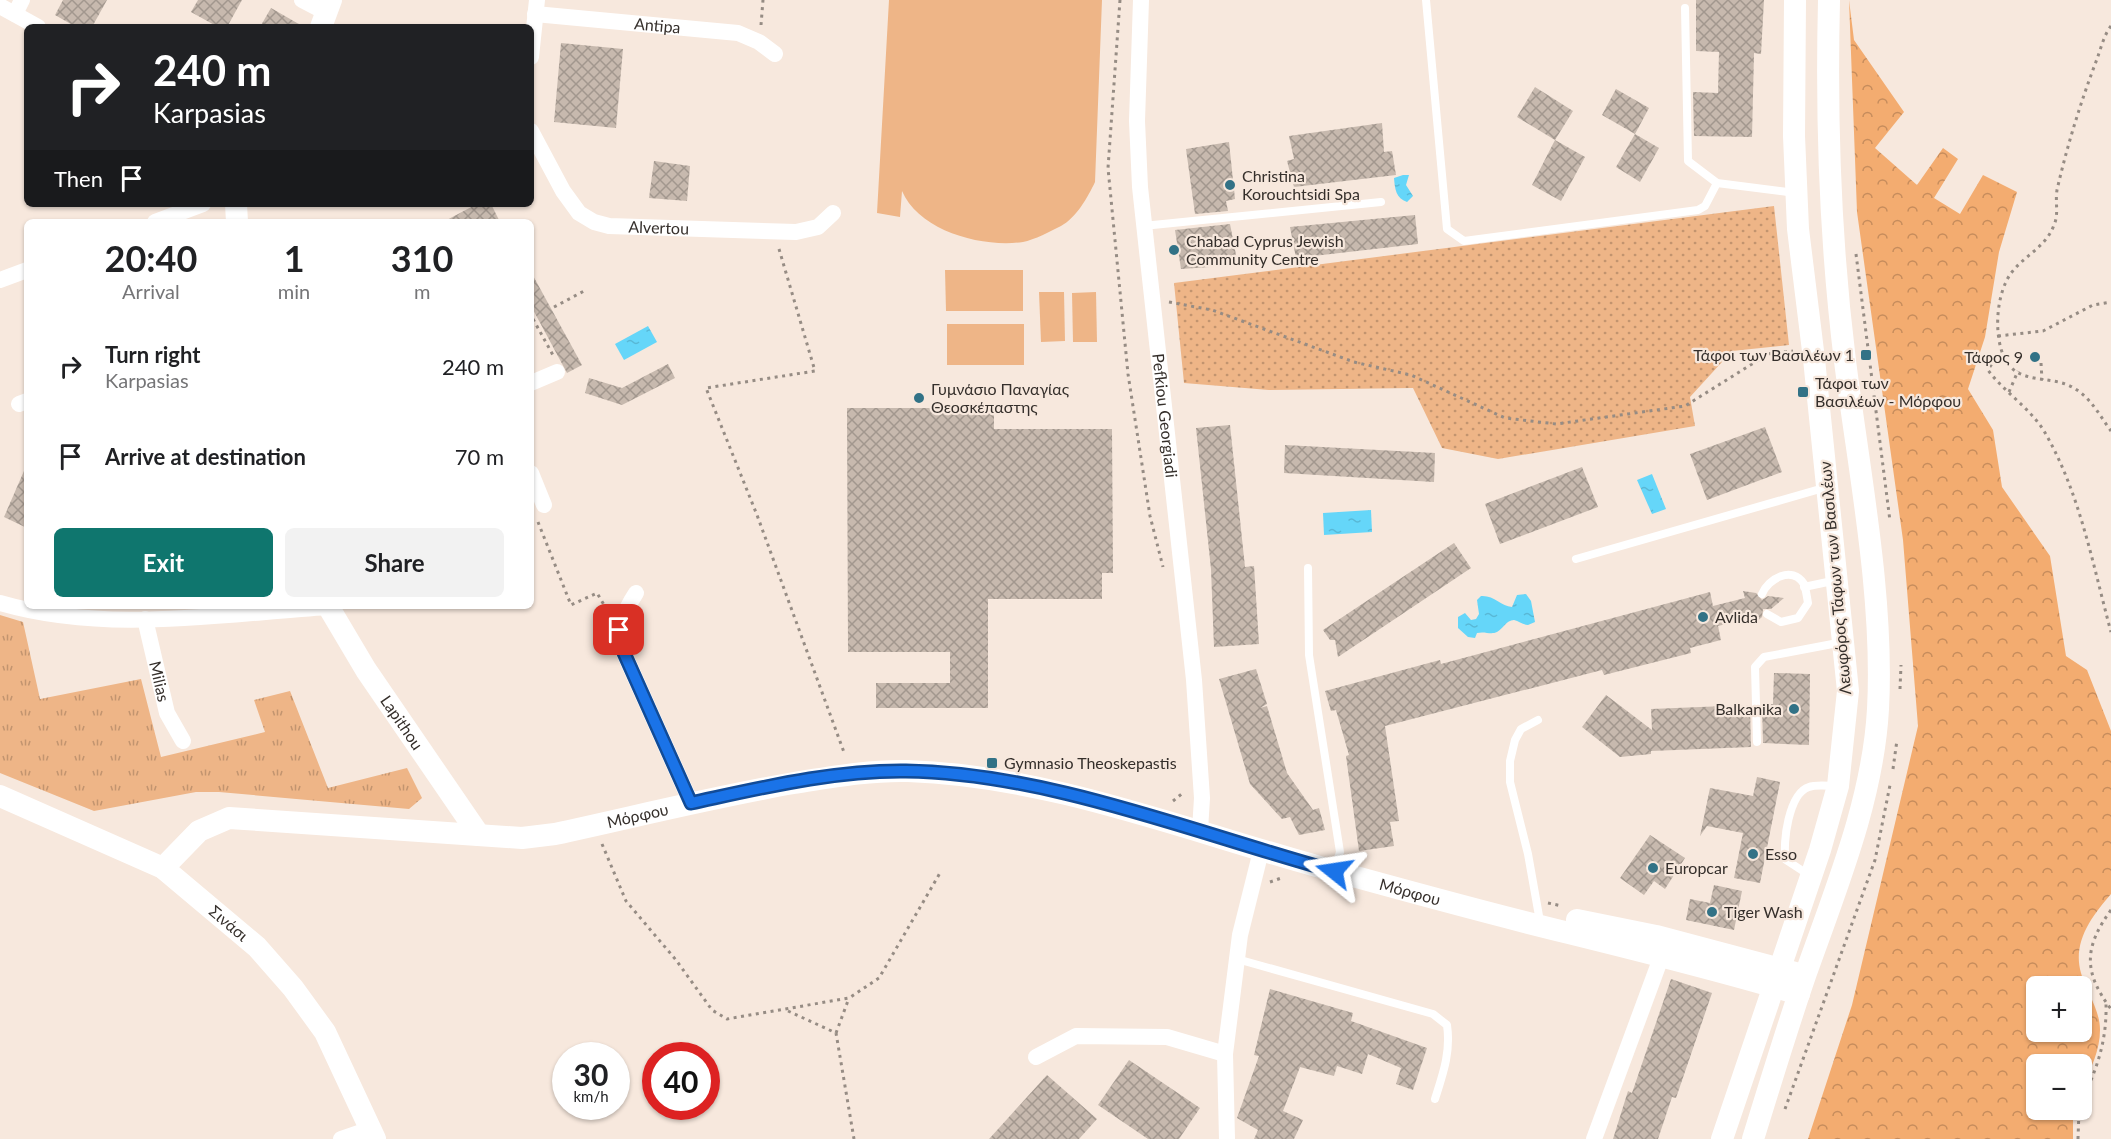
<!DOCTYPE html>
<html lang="en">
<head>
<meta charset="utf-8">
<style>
  :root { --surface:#fff; --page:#f2f2f2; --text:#202124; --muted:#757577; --accent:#0f766e }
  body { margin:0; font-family:Lato,sans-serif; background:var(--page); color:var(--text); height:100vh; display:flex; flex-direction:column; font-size:22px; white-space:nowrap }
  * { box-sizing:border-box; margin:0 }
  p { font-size:20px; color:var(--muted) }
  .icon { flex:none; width:33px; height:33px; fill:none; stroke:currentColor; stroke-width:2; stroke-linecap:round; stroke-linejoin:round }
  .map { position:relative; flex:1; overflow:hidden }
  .side { position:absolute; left:24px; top:219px; width:510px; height:390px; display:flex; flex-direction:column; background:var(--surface); border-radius:9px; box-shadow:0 2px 4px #0004 }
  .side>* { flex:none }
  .hud { position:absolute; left:24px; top:24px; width:510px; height:183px; border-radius:9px; box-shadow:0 2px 4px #0004; background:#202124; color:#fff; overflow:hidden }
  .fabs { position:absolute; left:2026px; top:976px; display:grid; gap:12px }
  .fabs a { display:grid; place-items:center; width:66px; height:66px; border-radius:9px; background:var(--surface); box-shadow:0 2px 4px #0004; font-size:30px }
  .speed { position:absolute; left:552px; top:1042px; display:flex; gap:12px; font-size:30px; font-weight:700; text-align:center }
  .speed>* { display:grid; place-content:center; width:78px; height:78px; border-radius:50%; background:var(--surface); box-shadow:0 2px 4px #0004; line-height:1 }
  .speed small { font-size:15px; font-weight:400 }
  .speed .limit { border:9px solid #d22; background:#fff; color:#111 }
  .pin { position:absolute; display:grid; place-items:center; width:51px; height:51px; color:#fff; margin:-26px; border-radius:12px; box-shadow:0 3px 9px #0006 }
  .me { position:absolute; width:66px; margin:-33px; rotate:285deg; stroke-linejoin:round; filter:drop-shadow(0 0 4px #0008) }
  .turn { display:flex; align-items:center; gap:21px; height:126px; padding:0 30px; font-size:27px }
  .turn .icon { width:78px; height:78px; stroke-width:2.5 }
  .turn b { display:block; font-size:42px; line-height:51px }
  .then { display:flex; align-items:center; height:57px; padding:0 30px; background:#0003; gap:12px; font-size:22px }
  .eta { display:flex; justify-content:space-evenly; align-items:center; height:102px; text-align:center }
  .eta b { font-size:36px; font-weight:700; line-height:42px }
  .action { display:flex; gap:12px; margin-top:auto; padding:12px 30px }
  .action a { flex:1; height:69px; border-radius:9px; background:var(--accent); color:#fff; font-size:24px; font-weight:700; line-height:69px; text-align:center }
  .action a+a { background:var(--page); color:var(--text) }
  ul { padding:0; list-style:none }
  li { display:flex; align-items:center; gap:18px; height:90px; padding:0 30px }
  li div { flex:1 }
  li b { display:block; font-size:22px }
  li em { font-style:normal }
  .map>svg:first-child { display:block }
  .grass { fill:url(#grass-dots) }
  .forest { fill:url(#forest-crowns); fill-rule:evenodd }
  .park { fill:url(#park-tufts) }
  .pitch { fill:#eeb587 }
  .water { fill:url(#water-ripples) }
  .building { fill:url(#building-cross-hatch) }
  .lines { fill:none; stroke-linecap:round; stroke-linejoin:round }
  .path { stroke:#968c84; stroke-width:3; stroke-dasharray:3 4.5; stroke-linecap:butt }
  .lane { stroke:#fff; stroke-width:8 }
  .street { stroke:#fff; stroke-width:16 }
  .secondary { stroke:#fff; stroke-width:22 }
  .route-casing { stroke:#114b97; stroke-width:15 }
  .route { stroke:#1a73e8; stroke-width:10 }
  .poi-dot { fill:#327286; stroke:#f7e8dd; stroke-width:2 }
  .labels { text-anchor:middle; stroke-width:4.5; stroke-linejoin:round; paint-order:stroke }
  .street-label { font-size:16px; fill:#352f2b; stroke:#f7e8dd }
  .poi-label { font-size:16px; fill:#352f2b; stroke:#f7e8dd; text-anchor:start }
</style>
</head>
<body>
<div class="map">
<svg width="2111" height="1139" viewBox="0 0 2111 1139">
  <defs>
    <pattern id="grass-dots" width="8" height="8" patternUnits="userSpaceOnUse" patternTransform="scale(1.5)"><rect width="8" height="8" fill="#eeb587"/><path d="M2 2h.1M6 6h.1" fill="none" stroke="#c2946f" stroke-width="1.8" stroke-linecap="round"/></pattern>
    <pattern id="forest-crowns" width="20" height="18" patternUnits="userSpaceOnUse" patternTransform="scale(1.5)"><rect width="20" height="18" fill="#f3ac70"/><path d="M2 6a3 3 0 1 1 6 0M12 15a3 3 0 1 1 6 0" fill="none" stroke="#c68c5c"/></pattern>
    <pattern id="park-tufts" width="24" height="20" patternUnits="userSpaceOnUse" patternTransform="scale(1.5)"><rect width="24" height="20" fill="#eeb587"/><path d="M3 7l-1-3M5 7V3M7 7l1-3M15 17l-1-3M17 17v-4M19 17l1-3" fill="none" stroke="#c2946f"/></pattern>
    <pattern id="water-ripples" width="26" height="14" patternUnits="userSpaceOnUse" patternTransform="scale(1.5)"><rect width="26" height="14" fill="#65d6f9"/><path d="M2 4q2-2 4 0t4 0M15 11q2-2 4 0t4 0" fill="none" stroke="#58b8d6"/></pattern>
    <pattern id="building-cross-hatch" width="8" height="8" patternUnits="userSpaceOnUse" patternTransform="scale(1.5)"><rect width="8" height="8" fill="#c7b9ae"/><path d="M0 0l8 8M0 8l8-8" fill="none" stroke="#a2978e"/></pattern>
  </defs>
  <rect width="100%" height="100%" fill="#f7e8dd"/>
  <polygon class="grass" points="1774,206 1789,345 1732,351 1690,397 1695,426 1498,459 1442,448 1413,388 1269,390 1184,383 1174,283"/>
  <path class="forest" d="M1849,0L1854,40L1904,112L1875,148L1917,185L1943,148L1958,159L1934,198L1960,214L1983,175L2017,192L1999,252L1985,337L1968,389L1993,430L2002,487L2050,556L2066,656L2087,670L2111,731V894C2092,916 2072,942 2081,973C2086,992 2100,1009 2100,1030C2100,1050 2091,1069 2082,1087V1065H2037V1110H2073V1139H1808L1852,1005L1918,726L1903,540L1857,212ZM2037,987H2082V1032H2037Z"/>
  <polygon class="park" points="0,615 23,622 40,699 141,679 161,757 265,732 254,700 290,691 328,788 407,768 422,798 409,809 219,792 196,792 94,811 0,773"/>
  <g class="pitch">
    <path d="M889,0H1102L1095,182C1088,197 1076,218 1061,226C1051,231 1034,240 1023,242C982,248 919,231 902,191L900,217L877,213Z"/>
    <polygon points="945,270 1023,270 1023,311 946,311"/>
    <polygon points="1039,292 1064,292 1065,341 1041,342"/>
    <polygon points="1096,292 1097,342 1073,342 1072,293"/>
    <rect x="947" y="324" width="77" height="41"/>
  </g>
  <g class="water">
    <path d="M1403,175H1409L1406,185L1413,196L1407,202C1396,198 1395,190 1394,178Z"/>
    <polygon points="648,326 657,342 624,360 615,344"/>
    <polygon points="1652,474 1666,509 1652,514 1637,480"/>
    <polygon points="1371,510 1372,532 1324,535 1323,513"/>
    <path d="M1526,594L1531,601L1535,622L1528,625C1523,625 1519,621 1514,620C1506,620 1503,629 1497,632C1491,635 1485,631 1477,633L1475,638L1468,637L1458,628V617L1465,613L1471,620L1476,619L1479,614L1477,600L1481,596C1494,595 1501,606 1512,607L1517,595Z"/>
  </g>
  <g class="building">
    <polygon points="63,0 107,0 92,27 76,27 55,15"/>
    <polygon points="198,0 242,0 227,27 218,27 191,12"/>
    <polygon points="1696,0 1764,0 1761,54 1754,53 1752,137 1694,136 1693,92 1718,93 1719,52 1696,51"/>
    <polygon points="271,8 304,27 260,27"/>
    <polygon points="561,43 623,49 616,128 554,122"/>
    <polygon points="1535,87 1573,111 1555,140 1517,117"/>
    <polygon points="1616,89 1649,108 1635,134 1602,115"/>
    <polygon points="1382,123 1384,152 1392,151 1396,175 1294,187 1287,161 1294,159 1289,136"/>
    <polygon points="1635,134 1659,148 1640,182 1616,167"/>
    <polygon points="1555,140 1585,157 1561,201 1532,185"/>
    <polygon points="1229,142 1235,199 1226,201 1228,211 1195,214 1186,149"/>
    <polygon points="654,161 690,166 687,201 649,198"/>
    <polygon points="477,204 491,204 500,222 443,222"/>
    <polygon points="1415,215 1418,244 1296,258 1290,227"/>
    <polygon points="1230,224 1238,265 1181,269 1175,230"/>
    <polygon points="531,272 582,365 567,373 531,306"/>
    <polygon points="668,364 675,378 622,405 585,393 589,378 622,388"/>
    <polygon points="847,408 994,408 994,429 1112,429 1113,573 1102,573 1102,599 988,599 988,708 876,708 876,683 950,683 950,652 848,652"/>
    <polygon points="1230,425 1245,567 1254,566 1259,644 1214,647 1211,569 1196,428"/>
    <polygon points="1765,427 1782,472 1707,500 1690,454"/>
    <polygon points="1285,445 1435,453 1434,482 1284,473"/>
    <polygon points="27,464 27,528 4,517"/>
    <polygon points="1582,467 1598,507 1500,544 1485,504"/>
    <polygon points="1454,543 1471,568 1338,657 1335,640 1330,640 1323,630"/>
    <polygon points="1743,591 1756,593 1762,600 1768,596 1784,598 1771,609 1763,609 1762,617 1755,623 1751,618 1718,626 1721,640 1690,648 1691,653 1604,675 1602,670 1385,726 1399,821 1390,822 1394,846 1359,851 1346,756 1349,755 1336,710 1331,711 1325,691 1440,660 1441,664 1710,592 1713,606 1745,598"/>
    <polygon points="1256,669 1267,704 1260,708 1267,706 1287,773 1313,810 1319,808 1325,830 1299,835 1290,817 1282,819 1250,784 1219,679"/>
    <polygon points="1774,673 1810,674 1809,745 1763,743 1762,705 1773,704"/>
    <polygon points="1606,695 1652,730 1651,709 1750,705 1751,747 1651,751 1651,754 1620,757 1582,727"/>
    <polygon points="1757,777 1780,782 1760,883 1734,878 1743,833 1707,826 1700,836 1710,788 1753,796"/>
    <polygon points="1650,835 1685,858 1665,889 1654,881 1644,895 1620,878"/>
    <polygon points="1714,885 1742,891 1734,930 1686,920 1690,899 1710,903"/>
    <polygon points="1671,979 1712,993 1676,1098 1672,1097 1658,1139 1613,1139 1628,1091 1632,1093"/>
    <polygon points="1270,989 1353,1013 1351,1021 1427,1048 1413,1090 1396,1084 1401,1068 1368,1054 1362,1074 1337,1066 1334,1076 1300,1067 1283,1111 1303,1120 1294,1139 1254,1139 1258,1130 1237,1118 1259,1056 1254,1055"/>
    <polygon points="1129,1060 1200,1108 1179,1139 1148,1139 1098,1105"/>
    <polygon points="1047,1075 1097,1119 1079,1139 989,1139"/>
  </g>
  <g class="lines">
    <g class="path">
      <polyline points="1120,0 1108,168 1128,374 1150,516 1163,567"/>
      <polyline points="761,25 763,0"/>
      <path d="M2111,26C2104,35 2101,48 2097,59C2081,101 2067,146 2057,190C2055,202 2059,214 2054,225C2046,247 2025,255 2012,272C1996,292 1993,336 2005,359C2018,385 2051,375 2072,387C2091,397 2099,415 2111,431"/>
      <polyline points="779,249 815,371 706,388 757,515 845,755"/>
      <polyline points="1856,254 1890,521"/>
      <polyline points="1169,302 1212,310 1354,362 1411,375 1505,418 1556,424 1685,406 1768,354 1793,351"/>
      <polyline points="554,307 586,290"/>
      <polyline points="533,319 554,357"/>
      <polyline points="1998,336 2043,331 2093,305 2111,302"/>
      <path d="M2005,361L1993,362L1988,370C2004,392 2029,407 2044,431C2080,492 2093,566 2111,632"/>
      <polyline points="2041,363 2042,380"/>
      <polyline points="2009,392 2018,371"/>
      <polyline points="538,522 571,605 597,593 607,610"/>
      <polyline points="1900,689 1901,665"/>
      <polyline points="1893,769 1897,740"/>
      <polyline points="1173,801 1184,792"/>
      <polyline points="602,844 626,901 676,960 712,1010 727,1019 849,998 879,978 940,873"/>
      <polyline points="1270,882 1284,877"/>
      <polyline points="1548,903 1562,906"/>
      <path d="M2111,910C2084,947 2083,972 2111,1009"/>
      <polyline points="788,1011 836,1033 854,1139"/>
      <polyline points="836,1033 849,998"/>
      <path d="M2082,1101C2097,1068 2107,1041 2106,1004"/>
      <polyline points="1785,1109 1875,860 1890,785"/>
      <polyline points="2078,1139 2079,1110"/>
    </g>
    <g class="lane">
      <polyline points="1426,0 1447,229 1464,241 1698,210 1705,206 1717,183"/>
      <polyline points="1685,8 1688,161 1717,183 1796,193"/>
      <polyline points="1143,226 1381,202"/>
      <polyline points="1576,559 1827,487"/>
      <polyline points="1308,568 1309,655 1340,852 1334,871"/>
      <polyline points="1804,587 1837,580"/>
      <path d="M1762,594C1768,579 1792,565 1804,584C1806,589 1807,598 1808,603L1798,618L1781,622L1767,614"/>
      <polyline points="1538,720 1521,729 1515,740 1510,761 1510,782 1528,854 1539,916"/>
      <polyline points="1757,742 1755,667 1764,657 1843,642"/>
      <path d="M1809,875L1786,860C1782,843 1789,793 1809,787C1816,784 1829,786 1837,786"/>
      <path d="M1237,959L1433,1014L1447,1025C1451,1052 1443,1074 1435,1099"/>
    </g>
    <g class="street">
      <polyline points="302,0 327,13"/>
      <path id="s1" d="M1141,0L1137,121L1140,187L1194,680L1202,798L1200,830"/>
      <polyline points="0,6 38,27"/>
      <polyline points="15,14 22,0"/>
      <path id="s2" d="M535,14L738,33L759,42L775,54"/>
      <polyline points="531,57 537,0"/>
      <path id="s3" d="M531,131L563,191L579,213L594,222L609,226L796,232L818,227L833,213"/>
      <polyline points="155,222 203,204"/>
      <polyline points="0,280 27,270"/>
      <polyline points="531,383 557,372"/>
      <polyline points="19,404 27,401"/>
      <polyline points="531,473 544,505"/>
      <path d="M636,593C625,610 619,624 620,644L691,803"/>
      <path d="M0,603C106,634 220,614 328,607"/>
      <path id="s4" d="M145,619L167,713L183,741"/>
      <polyline points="1036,1057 1076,1036 1167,1037 1225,1054"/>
      <polyline points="341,1139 370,1129"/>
      <polyline points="1227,1139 1225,1054 1240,935 1261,851"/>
      <polyline points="1594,1139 1662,955"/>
    </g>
    <g class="secondary">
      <polyline points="321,27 331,0"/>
      <polyline points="236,204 237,222"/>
      <path id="s5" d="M328,606L366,670L479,835"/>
      <path id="s6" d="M0,796L163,868L257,947L293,988L325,1032L375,1139"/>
      <path id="s7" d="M163,868L199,831L229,818L522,838L555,834C634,817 713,797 794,783C832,777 870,770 908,771C1050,776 1185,830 1320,867C1403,890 1486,913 1569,933C1646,952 1723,971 1799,994"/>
      <polyline points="1577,920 1656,936 1795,973"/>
      <polyline points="1722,1139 1820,850 1838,786 1848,691 1814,359 1798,229 1794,136 1795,0"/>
      <path d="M1753,1139C1770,1084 1787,1028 1806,973C1836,888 1873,800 1878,709C1884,597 1859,472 1845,361C1830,240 1826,121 1829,0"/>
    </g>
  </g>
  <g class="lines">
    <g class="route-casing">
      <path id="route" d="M619,630L620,644L691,803C761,788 834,770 906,771C1048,773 1198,834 1334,871"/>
    </g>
    <use href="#route" class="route"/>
  </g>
  <g class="poi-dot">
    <circle cx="1230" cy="185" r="6"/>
    <circle cx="1174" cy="250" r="6"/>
    <rect x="1860" y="349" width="12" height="12" rx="3"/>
    <circle cx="2035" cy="357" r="6"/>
    <rect x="1797" y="386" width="12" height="12" rx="3"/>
    <circle cx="919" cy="398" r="6"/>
    <circle cx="1703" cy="617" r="6"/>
    <circle cx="1794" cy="709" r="6"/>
    <rect x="986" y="757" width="12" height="12" rx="3"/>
    <circle cx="1753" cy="854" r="6"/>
    <circle cx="1653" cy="868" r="6"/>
    <circle cx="1712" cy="912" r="6"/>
  </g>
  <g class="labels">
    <g class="street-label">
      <text dy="6" stroke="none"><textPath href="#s2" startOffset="123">Antipa</textPath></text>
      <text dy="6" stroke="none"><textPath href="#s3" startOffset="178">Alvertou</textPath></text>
      <text dy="6" stroke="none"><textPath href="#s1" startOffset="417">Pefkiou Georgiadi</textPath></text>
      <text transform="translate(1835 578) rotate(-95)" y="6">Λεωφόρος Τάφων των Βασιλέων</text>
      <text dy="6" stroke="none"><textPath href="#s4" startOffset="64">Milias</textPath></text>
      <text dy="6" stroke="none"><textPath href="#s5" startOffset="138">Lapithou</textPath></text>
      <text dy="6" stroke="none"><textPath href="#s7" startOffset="496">Μόρφου</textPath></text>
      <text dy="6" stroke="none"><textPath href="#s7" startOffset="1288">Μόρφου</textPath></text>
      <text dy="6" stroke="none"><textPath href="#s6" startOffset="264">Σινάσι</textPath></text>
    </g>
    <g class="poi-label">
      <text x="1242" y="182">Christina<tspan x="1242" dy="18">Korouchtsidi Spa</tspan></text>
      <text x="1186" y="247">Chabad Cyprus Jewish<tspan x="1186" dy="18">Community Centre</tspan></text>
      <text x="1854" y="361" text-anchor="end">Τάφοι των Βασιλέων 1</text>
      <text x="2023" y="363" text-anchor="end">Τάφος 9</text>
      <text x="1815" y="389">Τάφοι των<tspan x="1815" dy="18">Βασιλέων - Μόρφου</tspan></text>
      <text x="931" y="395">Γυμνάσιο Παναγίας<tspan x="931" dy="18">Θεοσκέπαστης</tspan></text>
      <text x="1715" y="623">Avlida</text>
      <text x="1782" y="715" text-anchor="end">Balkanika</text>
      <text x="1004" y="769">Gymnasio Theoskepastis</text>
      <text x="1765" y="860">Esso</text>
      <text x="1665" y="874">Europcar</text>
      <text x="1724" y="918">Tiger Wash</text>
    </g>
  </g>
</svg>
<div class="fabs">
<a>+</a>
<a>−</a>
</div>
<div class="speed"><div>30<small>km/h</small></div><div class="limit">40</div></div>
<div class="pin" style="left:619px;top:630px;background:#d93025"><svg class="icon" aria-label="arrive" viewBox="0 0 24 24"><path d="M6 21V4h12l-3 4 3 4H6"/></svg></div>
<svg class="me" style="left:1334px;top:871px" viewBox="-20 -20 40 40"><path d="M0-17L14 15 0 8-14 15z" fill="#1a73e8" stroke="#fff" stroke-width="4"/></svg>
<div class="hud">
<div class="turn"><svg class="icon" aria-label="right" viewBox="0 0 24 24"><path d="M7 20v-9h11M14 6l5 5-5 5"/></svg><div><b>240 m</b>Karpasias</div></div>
<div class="then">Then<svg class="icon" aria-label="arrive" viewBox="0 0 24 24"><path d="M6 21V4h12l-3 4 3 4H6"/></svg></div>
</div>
<section class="side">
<div class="eta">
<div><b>20:40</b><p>Arrival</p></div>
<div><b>1</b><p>min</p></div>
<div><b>310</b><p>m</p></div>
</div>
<ul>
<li><svg class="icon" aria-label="right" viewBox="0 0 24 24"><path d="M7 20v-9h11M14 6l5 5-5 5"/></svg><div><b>Turn right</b><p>Karpasias</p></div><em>240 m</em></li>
<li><svg class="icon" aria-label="arrive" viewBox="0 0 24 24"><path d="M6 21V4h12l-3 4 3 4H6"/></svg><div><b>Arrive at destination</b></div><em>70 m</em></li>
</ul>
<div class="action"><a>Exit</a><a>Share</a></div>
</section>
</div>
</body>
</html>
